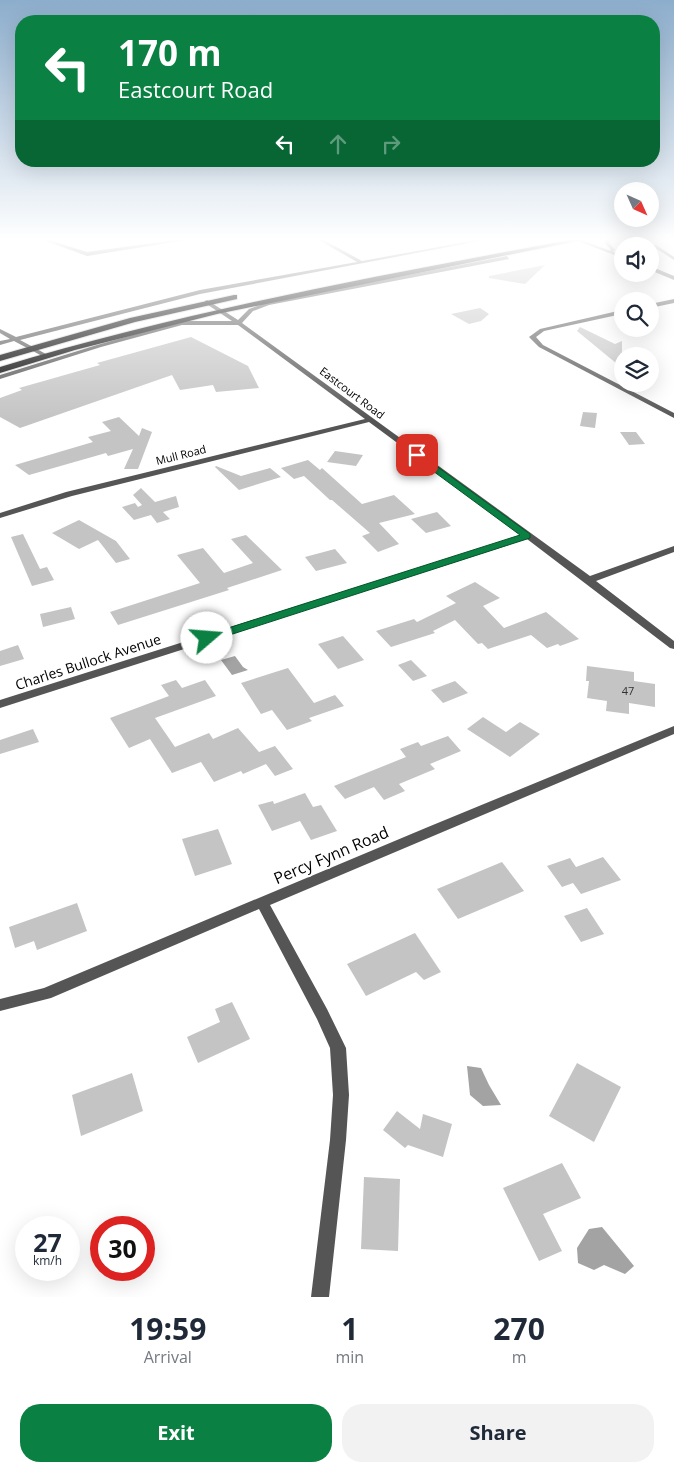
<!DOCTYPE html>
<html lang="en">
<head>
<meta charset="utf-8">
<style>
  :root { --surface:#fff; --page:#f2f2f3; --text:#1f2937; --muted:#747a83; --accent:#0b8043 }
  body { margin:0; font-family:"Open Sans",sans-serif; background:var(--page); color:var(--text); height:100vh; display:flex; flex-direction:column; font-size:19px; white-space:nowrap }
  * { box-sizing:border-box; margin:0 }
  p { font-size:16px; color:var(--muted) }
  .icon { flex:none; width:28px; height:28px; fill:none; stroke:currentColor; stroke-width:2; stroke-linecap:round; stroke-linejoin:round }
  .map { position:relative; height:1297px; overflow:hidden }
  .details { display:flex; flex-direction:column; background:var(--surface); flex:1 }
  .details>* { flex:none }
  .top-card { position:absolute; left:15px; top:15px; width:645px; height:152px; border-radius:20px; box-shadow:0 5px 20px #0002; background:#0b8043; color:#fff; overflow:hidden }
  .needle { width:32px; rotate:135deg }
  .controls { position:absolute; left:614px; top:182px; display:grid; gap:10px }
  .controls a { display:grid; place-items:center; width:45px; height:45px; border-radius:50%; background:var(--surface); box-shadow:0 5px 20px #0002; font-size:25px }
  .speed { position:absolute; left:15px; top:1216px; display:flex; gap:10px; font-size:25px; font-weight:700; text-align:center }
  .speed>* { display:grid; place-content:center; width:65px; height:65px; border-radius:50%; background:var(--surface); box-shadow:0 5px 20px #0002; line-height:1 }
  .speed small { font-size:12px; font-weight:400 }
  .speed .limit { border:8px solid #d22; background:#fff; color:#111 }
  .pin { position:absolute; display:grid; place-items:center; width:42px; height:42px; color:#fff; margin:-21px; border-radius:10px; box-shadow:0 2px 8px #0006 }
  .me { position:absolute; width:55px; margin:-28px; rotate:72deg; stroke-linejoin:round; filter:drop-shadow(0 0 4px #0008) }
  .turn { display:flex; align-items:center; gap:18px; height:105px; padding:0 20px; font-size:22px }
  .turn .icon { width:65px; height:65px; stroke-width:2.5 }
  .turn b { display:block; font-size:35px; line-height:42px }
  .lanes { display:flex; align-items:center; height:48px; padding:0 20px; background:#0003; justify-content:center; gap:25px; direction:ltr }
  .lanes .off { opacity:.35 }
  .eta { display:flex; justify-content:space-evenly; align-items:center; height:85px; text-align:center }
  .eta b { font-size:30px; font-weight:700; line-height:35px }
  .action { display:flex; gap:10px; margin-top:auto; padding:10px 20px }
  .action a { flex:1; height:58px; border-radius:20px; background:var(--accent); color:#fff; font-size:20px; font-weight:700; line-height:58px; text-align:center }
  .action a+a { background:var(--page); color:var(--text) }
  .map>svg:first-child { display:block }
  .water { fill:#a3a3a3 }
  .building { fill:#c4c4c4 }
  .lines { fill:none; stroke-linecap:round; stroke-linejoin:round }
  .trunk-casing { stroke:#dbdbdb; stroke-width:2 }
  .service { fill:#555; fill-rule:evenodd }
  .minor { fill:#555; fill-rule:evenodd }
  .trunk { fill:#000; fill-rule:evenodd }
  .route { fill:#0b8043; stroke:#07532c }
  .labels { text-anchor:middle; stroke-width:4; stroke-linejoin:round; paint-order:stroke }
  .far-street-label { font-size:11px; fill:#000; stroke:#fff }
  .number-label { font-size:11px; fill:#313131 }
  .street-label { font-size:14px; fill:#000; stroke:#fff }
  .near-street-label { font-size:16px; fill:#000; stroke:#fff }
</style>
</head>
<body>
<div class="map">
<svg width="674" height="1297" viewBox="0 0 674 1297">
  <rect width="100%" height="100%" fill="#fff"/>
  <g class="water">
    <polygon points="235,656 243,667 248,670 232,675 221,660"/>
    <polygon points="467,1066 481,1068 489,1085 501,1105 483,1106 470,1095"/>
    <polygon points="602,1227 634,1266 625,1274 604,1265 594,1270 578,1263 577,1248 589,1229"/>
  </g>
  <g class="building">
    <polygon points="545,265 525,284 489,278 489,276"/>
    <polygon points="480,308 489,314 481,321 469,324 451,314"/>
    <polygon points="580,327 615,344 622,341 622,368 577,331"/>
    <polygon points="191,337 248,366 259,388 216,392 213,385 180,390 172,375 20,428 0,417 0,398 22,390 19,388 100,365 97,363"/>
    <polygon points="583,412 597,413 595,428 580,426"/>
    <polygon points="119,417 139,436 142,428 152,432 138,469 124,469 133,449 108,456 106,453 29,475 15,465 93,442 88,437 111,431 102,422"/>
    <polygon points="620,432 636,432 645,444 629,445"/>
    <polygon points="335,451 363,455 356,466 327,462"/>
    <polygon points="308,460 320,470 322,468 362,504 394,495 415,514 379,523 399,544 378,552 362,536 370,533 332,500 330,500 304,476 294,479 281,468"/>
    <polygon points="216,466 241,476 270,468 281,477 239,490 215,467"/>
    <polygon points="141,488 155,502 176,496 179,507 163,512 170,519 157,523 151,515 134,520 122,507 135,503 138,507 142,505 133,495"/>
    <polygon points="437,512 451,526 426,533 411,519"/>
    <polygon points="79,520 116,541 130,559 116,563 98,540 79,549 52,533"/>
    <polygon points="23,534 40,569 47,567 54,580 32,586 11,537"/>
    <polygon points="246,535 282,570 227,588 229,590 118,625 110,612 200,583 177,555 203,548 224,573 253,563 231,539"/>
    <polygon points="335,549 347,563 316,571 305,557"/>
    <polygon points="475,582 500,598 483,606 504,628 546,612 579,639 560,646 558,644 547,648 531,635 488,649 482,643 478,644 455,620 433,631 435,633 391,647 376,631 414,619 417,622 456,603 446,596"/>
    <polygon points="71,607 75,619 43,627 40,614"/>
    <polygon points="343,636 364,660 338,669 318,644"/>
    <polygon points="18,645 24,659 0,666 0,651"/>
    <polygon points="411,660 427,676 413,681 398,665"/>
    <polygon points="587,666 634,672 634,681 655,684 655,707 629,703 629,714 606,711 607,701 587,698 589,681 586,681"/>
    <polygon points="288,668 314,703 335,695 344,706 309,718 312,721 287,730 272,710 261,714 241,683"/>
    <polygon points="176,680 182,688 205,680 216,696 155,718 175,747 209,733 213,739 238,728 259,752 275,746 293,769 275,776 266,764 243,774 241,771 214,782 201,762 172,773 150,739 129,748 110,718 169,696 161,685"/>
    <polygon points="455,681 468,693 443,703 431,690"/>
    <polygon points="483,717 506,732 520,722 540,734 510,757 467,729"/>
    <polygon points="33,729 39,742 0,754 0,740"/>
    <polygon points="448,736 461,751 430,764 435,769 399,784 405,791 384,800 374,787 345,799 334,786 406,757 400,749 418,742 421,746"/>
    <polygon points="305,793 313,807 321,805 337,831 311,840 300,821 272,831 258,805 273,801 274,804"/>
    <polygon points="218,829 232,864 195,876 182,839"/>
    <polygon points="603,857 621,880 581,894 573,883 562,887 547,866 570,858 576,867"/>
    <polygon points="502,862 524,891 458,919 437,889"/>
    <polygon points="77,903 87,931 37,950 34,941 15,948 9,927"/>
    <polygon points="587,908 604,934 581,942 564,916"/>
    <polygon points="415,933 441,972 424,980 416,972 366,996 347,964"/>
    <polygon points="232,1002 250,1039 198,1063 187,1037 220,1022 215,1009"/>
    <polygon points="577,1063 621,1087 594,1142 549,1116"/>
    <polygon points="132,1073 143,1111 81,1136 72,1095"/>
    <polygon points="397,1111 420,1129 423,1114 452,1124 443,1157 408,1145 405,1148 383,1130"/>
    <polygon points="562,1163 581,1198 543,1214 562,1251 539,1261 503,1188"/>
    <polygon points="364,1177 400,1179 398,1251 361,1249"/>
  </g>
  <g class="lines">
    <g class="trunk-casing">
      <g id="trunk">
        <path d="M575,239H587L217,314L75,350L0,373V367C189,310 382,275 575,239Z"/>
        <polygon points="234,295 237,295 237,299 135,322 0,361 0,355 130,318"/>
      </g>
    </g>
    <g class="service">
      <polygon points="607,239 611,239 609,243 615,250 611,253 608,252 611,250 605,243"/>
      <polygon points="654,245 656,245 674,257 674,260 654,247"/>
    </g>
    <g class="minor">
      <polygon points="40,239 46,239 87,252 183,239 193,239 87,256"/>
      <polygon points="317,239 322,239 362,261 482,239 490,239 200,294 20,340 46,354 46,356 44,357 14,341 0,345 0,341 10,339 0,333 0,329 16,337 200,290 357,262"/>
      <polygon points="573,239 578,239 622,255 622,258"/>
      <polygon points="507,256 509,259 269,305 253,311 242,323 590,576 674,546 674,552 596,581 674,641 674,649 670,648 527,539 0,708 0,700 522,535 369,422 72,496 0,518 0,513 66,492 365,419 238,325 182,325 101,347 0,379 0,375 97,345 182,321 232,321 205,303 205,301 207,300 238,320 249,309 268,302"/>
      <polygon points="650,266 674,276 674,280 650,270"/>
      <polygon points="674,299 674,303 650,308 650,304"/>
      <polygon points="622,310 622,314 544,331 536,337 543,345 674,413 674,418 539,347 529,337 540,329"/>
      <polygon points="674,726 674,734 270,905 327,1009 346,1048 349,1095 346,1140 329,1297 311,1297 330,1140 333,1095 330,1048 317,1019 259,909 51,998 0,1011 0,999 44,988 428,827"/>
    </g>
    <use href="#trunk" class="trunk"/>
  </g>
  <linearGradient id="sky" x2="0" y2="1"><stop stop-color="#8cadcc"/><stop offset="0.57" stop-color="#fff"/><stop offset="1" stop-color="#fff" stop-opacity="0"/></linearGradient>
  <rect width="674" height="420" fill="url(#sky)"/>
  <polygon class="route" points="417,452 530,534 530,538 211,641 203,641 201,638 203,636 520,535 414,457 414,453"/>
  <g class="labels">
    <g class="far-street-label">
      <text transform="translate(352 393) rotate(37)" y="4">Eastcourt Road</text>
      <text transform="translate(181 455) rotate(-14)" y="4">Mull Road</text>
    </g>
    <g class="number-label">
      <text x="628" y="695">47</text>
    </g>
    <g class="street-label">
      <text transform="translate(88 662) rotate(-18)" y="5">Charles Bullock Avenue</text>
    </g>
    <g class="near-street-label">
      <text transform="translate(331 855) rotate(-23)" y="6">Percy Fynn Road</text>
    </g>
  </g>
</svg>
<div class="controls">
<a><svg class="needle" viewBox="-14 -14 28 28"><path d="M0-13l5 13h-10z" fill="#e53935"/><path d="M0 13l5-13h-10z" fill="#747a83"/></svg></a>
<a><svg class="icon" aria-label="sound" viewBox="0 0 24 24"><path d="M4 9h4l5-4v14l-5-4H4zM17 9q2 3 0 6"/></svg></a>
<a><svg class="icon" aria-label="search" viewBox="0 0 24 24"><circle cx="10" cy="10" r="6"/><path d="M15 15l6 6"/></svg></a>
<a><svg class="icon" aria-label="layers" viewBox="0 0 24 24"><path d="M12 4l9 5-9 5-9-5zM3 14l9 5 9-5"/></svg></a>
</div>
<div class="speed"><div>27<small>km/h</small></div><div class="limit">30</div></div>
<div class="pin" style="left:417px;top:455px;background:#d93025"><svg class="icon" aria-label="arrive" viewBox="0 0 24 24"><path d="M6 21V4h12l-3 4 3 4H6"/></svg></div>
<svg class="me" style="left:207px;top:638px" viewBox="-20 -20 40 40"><circle r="19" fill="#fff"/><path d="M0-13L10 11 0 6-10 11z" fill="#0b8043"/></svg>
<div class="top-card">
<div class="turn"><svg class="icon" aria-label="left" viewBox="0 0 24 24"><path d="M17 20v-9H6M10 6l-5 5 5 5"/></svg><div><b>170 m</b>Eastcourt Road</div></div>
<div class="lanes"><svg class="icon" aria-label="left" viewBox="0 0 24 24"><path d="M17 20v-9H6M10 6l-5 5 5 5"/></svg><svg class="icon off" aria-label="ahead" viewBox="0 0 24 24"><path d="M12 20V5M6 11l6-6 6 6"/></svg><svg class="icon off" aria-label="right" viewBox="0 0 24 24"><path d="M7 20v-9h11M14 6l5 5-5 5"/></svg></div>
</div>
</div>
<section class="details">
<div class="eta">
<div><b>19:59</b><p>Arrival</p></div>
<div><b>1</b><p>min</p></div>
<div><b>270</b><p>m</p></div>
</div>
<div class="action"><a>Exit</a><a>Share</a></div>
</section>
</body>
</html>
